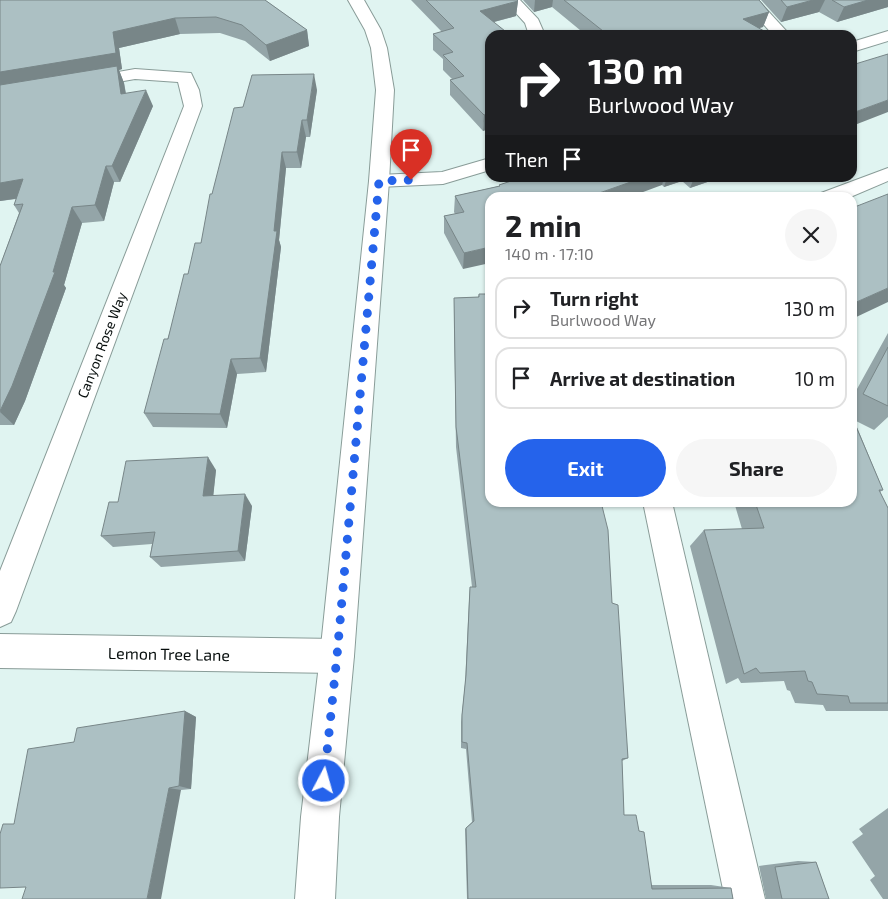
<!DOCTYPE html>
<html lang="en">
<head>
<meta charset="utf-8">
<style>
  :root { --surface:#fff; --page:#f6f6f6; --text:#202124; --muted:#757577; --line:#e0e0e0; --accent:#2563eb }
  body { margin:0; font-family:"Exo 2",sans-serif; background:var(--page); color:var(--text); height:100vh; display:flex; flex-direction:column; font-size:19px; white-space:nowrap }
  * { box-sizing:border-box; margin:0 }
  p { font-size:16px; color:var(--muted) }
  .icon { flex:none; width:28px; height:28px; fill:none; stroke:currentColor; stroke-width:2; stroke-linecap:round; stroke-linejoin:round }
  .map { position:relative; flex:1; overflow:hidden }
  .panel { position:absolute; left:485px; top:192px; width:372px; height:315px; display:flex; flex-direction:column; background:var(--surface); border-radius:15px; box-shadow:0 1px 4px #0004 }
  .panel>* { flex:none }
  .top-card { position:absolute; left:485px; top:30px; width:372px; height:152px; border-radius:15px; box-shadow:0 1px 4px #0004; background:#202124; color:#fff; overflow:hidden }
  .pin { position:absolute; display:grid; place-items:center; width:42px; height:42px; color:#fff; margin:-51px -21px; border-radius:50% 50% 50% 0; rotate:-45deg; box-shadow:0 0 5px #0007 }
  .pin .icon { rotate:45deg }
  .me { position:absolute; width:55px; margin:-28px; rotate:6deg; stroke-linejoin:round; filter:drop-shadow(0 0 4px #0008) }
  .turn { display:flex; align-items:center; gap:18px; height:105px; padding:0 20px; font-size:22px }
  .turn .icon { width:65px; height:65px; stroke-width:2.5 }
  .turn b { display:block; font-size:35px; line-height:42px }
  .then { display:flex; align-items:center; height:48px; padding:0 20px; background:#0003; gap:10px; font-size:19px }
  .round { display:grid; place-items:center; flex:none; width:52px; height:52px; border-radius:26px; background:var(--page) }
  .headline { display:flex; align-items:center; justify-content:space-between; height:85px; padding:0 20px }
  h1 { font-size:30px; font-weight:700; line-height:38px }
  .cta { display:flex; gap:10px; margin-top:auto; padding:10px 20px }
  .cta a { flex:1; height:58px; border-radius:30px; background:var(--accent); color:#fff; font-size:20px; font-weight:700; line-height:58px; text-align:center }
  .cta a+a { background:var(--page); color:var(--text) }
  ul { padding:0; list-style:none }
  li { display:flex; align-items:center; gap:15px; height:62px; margin:0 10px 8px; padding:0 10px; border:2px solid var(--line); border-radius:15px }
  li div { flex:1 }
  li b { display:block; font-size:19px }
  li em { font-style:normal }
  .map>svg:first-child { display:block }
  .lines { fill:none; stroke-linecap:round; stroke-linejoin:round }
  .minor-casing { stroke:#899c98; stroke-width:2 }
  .major-casing { stroke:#899c98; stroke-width:2 }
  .minor { fill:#fff; fill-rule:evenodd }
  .major { fill:#fff; fill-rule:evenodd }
  .wall { fill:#94a5a8 }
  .shaded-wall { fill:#788688 }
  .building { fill:#acc0c3; stroke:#788688 }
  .route { stroke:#2563eb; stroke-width:9; stroke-dasharray:0 16.2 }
  .labels { text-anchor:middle; stroke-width:5; stroke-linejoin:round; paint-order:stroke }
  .street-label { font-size:14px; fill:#070e0d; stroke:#fff }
  .near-street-label { font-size:16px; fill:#070e0d; stroke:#fff }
</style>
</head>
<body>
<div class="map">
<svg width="888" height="899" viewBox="0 0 888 899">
  <rect width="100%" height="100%" fill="#e0f4f1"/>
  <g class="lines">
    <g class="minor-casing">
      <g id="minor">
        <polygon points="504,0 520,0 538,19 545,35 529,35 525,23"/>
        <polygon points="742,0 758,0 790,35 773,35"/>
        <polygon points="888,31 888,41 852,52 852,42"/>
        <polygon points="135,69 191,73 199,90 202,106 16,611 11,622 0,627 0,571 184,106 178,82 135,79 84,88 78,87 75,83 78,79 84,78"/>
        <polygon points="490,158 490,170 443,184 379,187 372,185 369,181 372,177 379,175 442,172"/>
        <polygon points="888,168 888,181 848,198 818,198 821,193"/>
        <polygon points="643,502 672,502 765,899 725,899"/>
        <polygon points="0,634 337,639 349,644 354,656 349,668 337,673 0,668"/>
      </g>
    </g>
    <g class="major-casing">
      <polygon id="major" points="348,0 364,0 381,30 387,48 394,90 389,181 354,656 339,817 335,899 295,899 301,817 320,656 369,181 376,90 371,48 365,30"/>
    </g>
    <use href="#minor" class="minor"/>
    <use href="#major" class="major"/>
  </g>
  <g class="wall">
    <polygon points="0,0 265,0 307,30 309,46 270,61 245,41 220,33 180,34 119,48 122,69 119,70 124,83 126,93 153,106 120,182 114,182 104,221 82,223 64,285 66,288 25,401 14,425 0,425 0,266 19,213 14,205 16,199 0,201"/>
    <polygon points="411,0 517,0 518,1 516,16 494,22 483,131 450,95 450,80 452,79 443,70 443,59 433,50 433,34 442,32"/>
    <polygon points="523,0 759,0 769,12 763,27 759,28 764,31 762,35 586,35 552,7 534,12"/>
    <polygon points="761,0 888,0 888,7 837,22 819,12 781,22"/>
    <polygon points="317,90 310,137 306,137 301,168 286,168 279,240 281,247 266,372 237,374 227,428 153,427 144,413 188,274 201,243 212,194"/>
    <polygon points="520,178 719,178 690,188 682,181 664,187 662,185 490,198 463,269 444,233 444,216 455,214 454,212 455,196 499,186 499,185"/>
    <polygon points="479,294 612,603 628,758 622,761 624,815 639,831 651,885 711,885 731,888 733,899 467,899 465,829 472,822 466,749 461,748 461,722 465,684 469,601 470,587 472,587 456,447 454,321 454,298 478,297"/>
    <polygon points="888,333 888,417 874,430 854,420 883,490 880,492 888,508 888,711 826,711 823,705 795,703 790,691 787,690 784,681 741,683 738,678 726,684 690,546 704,530 742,529 734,502 852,502 852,398"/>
    <polygon points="216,470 213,496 252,506 245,561 161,567 150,557 152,544 113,547 101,536 118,502"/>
    <polygon points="185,711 196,717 191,789 181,790 26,887 14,824 74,742"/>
    <polygon points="888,808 888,899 883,899 870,880 875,876 852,842 863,834 859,829"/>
    <polygon points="798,861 816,862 829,899 766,899 759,866"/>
  </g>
  <g class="shaded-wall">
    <polygon points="535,0 553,0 552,7 534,12"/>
    <polygon points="813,0 825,0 819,12 781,22 787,7"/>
    <polygon points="868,0 888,0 888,7 837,22 844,7"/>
    <polygon points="518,1 516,16 479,26 480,11"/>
    <polygon points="769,12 763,27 738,34 743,19"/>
    <polygon points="175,18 180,34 119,48 122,69 119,70 124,83 128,110 0,90 0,72 113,32"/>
    <polygon points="307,30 309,46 270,61 266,45"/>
    <polygon points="764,31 762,35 751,35"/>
    <polygon points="314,74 317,90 310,137 307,120"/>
    <polygon points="146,90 153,106 120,182 112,166"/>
    <polygon points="888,100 888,112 852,126 852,116 855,112"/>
    <polygon points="490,113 490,129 483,131 484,115"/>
    <polygon points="302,120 306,137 301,168 297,152"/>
    <polygon points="282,152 286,168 279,240 281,247 266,372 260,358"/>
    <polygon points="106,166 114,182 104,221 95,205"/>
    <polygon points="642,178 664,178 662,185 627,198 585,198"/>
    <polygon points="667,178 683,178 682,181 664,187"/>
    <polygon points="694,178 719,178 690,188"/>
    <polygon points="23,179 34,196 0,201 0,183"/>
    <polygon points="72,207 82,223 64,285 66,288 25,401 14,425 0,412 53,272"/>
    <polygon points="490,247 490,263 463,269 464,253"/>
    <polygon points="888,288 888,302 852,319 852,304"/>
    <polygon points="231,359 237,374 227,428 220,414"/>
    <polygon points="208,457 216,470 212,508 203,496"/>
    <polygon points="245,494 252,506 245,561 238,551"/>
    <polygon points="185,711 196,717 191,789 179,786"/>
    <polygon points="169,788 181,790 161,899 147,899"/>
  </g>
  <g class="building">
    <polygon points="0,0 265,0 307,30 266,45 242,25 216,17 175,18 113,32 116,53 0,72"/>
    <polygon points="426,0 517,0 518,1 480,11 510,35 490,35 490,113 484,115 450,80 464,76 443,55 453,52 433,34 454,28"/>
    <polygon points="564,0 759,0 769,12 743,19 764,31 751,35 608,35"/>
    <polygon points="781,0 813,0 787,7"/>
    <polygon points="832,0 868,0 844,7"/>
    <polygon points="888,54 888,100 855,112 852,111 852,65"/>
    <polygon points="117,66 121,94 146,90 112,166 106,166 95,205 72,207 53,272 55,272 12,386 0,411 0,266 23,204 14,205 23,179 0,183 0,85"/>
    <polygon points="314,74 307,120 302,120 297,152 282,152 274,231 277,231 260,358 231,359 220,414 144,413 164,339 168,339 184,274 188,274 195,243 201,243 210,194 212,194 234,108 243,107 252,75"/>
    <polygon points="520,178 642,178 585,198 490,198 490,247 464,253 444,216 464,212 455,196 500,186 499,185"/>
    <polygon points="888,194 888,288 852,304 852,208"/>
    <polygon points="479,294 490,294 490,502 601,502 608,530 612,603 618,605 628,758 622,759 624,815 636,815 639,831 644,832 652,889 731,888 733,899 468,899 466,828 474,821 467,743 462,742 462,715 466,675 470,587 476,587 456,427 454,298 479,297"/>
    <polygon points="888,347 888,406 863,394"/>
    <polygon points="852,417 883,490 879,490 888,508 888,703 850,703 848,696 817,694 812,682 808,681 805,671 760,673 756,668 744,674 704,530 764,528 755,502 852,502"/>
    <polygon points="208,457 203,496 245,494 238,551 150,557 155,532 101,536 109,502 118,502 126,461"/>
    <polygon points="185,711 179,786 169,788 147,899 22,899 26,887 0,888 0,834 3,824 14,824 28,749 74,742 77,728"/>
    <polygon points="816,862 829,899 782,899 775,867"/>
  </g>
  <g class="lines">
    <polyline class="route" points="324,781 337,656 379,181 411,180"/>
  </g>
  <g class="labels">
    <g class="street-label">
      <text transform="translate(102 345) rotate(-69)" y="5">Canyon Rose Way</text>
    </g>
    <g class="near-street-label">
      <text transform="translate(169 654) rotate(1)" y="6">Lemon Tree Lane</text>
    </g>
  </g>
</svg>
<div class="pin" style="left:411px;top:180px;background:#d93025"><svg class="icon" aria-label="arrive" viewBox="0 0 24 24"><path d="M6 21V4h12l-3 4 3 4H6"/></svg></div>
<svg class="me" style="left:324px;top:781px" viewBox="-20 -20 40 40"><circle r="17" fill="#2563eb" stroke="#fff" stroke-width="3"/><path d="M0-11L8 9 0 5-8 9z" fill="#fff"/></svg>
<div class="top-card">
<div class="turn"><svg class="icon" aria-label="right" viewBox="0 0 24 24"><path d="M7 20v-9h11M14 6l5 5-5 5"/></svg><div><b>130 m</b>Burlwood Way</div></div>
<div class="then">Then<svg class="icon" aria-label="arrive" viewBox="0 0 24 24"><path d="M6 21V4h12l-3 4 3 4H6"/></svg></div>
</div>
<section class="panel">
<div class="headline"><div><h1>2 min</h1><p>140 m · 17:10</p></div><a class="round"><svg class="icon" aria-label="close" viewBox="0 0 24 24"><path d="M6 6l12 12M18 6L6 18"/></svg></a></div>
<ul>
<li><svg class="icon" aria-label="right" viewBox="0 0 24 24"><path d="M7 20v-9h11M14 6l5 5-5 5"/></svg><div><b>Turn right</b><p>Burlwood Way</p></div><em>130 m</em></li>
<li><svg class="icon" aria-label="arrive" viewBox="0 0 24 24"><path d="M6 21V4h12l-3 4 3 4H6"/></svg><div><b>Arrive at destination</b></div><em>10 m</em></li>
</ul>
<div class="cta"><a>Exit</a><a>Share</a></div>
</section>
</div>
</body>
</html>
